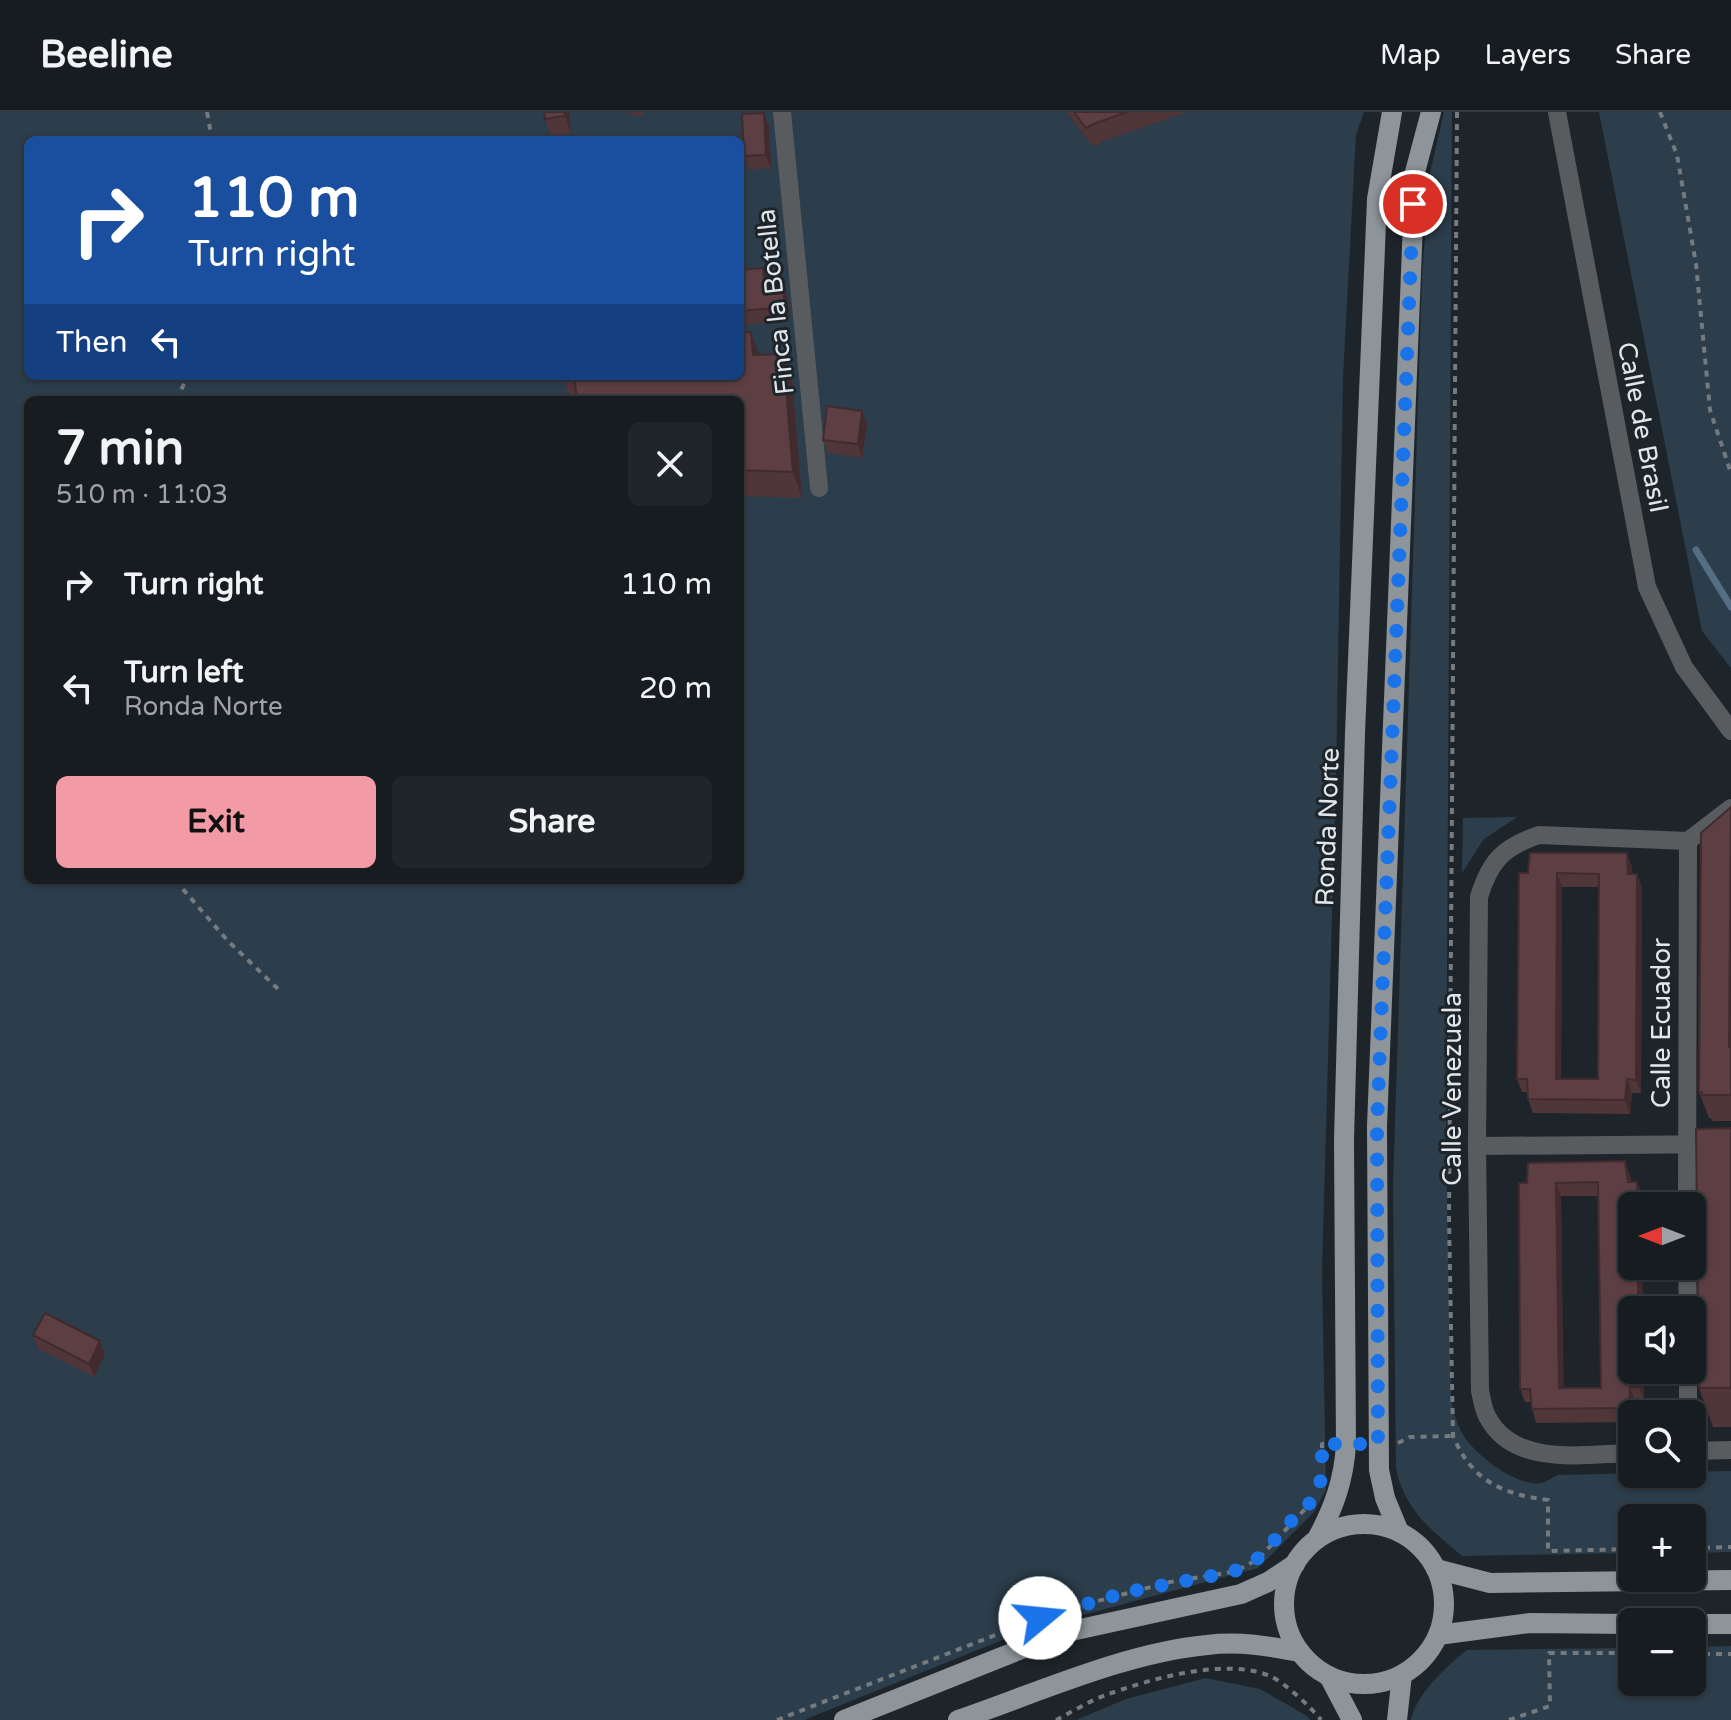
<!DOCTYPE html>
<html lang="en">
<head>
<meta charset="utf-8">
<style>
  :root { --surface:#161c20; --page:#1f2529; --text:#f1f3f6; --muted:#9ea1a5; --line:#353a3e; --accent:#f39aa7 }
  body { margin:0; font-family:"Varela Round",sans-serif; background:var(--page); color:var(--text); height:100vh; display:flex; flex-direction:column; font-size:30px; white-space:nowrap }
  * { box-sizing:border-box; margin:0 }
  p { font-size:26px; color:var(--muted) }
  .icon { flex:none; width:44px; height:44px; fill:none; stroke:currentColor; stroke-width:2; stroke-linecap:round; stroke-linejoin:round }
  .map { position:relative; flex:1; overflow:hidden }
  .details { position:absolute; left:24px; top:284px; width:720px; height:488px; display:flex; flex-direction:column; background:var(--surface); border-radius:12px; box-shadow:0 2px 6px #0004,0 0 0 2px var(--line) }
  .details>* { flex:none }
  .hud { position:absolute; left:24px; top:24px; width:720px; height:244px; border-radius:12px; box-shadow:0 2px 6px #0004,0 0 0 2px var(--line); background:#1a4fa0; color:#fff; overflow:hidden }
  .needle { width:52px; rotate:270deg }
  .fabs { position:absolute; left:1618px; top:1080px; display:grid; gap:16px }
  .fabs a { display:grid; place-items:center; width:88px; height:88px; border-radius:12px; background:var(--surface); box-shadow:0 2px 6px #0004,0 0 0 2px var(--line); font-size:40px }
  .pin { position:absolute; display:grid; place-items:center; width:68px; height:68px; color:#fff; margin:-34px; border:4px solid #fff; border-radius:50%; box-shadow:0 2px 8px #0007 }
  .me { position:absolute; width:88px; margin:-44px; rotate:73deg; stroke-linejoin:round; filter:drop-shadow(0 0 6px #0008) }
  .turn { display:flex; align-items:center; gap:28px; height:168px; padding:0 32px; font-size:36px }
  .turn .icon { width:104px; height:104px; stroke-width:2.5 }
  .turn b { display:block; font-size:56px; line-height:68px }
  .then { display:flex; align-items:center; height:76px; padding:0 32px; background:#0003; gap:16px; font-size:30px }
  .round { display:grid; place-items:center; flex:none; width:84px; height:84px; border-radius:12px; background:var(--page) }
  .headline { display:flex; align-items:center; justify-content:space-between; height:136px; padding:0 32px }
  h1 { font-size:48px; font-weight:800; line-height:60px }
  .action { display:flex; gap:16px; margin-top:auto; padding:16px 32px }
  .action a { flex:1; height:92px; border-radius:12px; background:var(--accent); color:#111; font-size:32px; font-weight:800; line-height:92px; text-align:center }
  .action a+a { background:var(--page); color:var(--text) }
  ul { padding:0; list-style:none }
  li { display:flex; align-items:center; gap:24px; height:104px; padding:0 32px }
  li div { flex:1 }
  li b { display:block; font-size:30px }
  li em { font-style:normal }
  header { display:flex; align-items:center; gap:48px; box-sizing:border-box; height:112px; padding:0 40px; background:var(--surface); border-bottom:2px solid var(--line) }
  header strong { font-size:38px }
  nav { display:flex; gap:44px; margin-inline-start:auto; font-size:28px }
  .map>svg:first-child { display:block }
  .green { fill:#2c3d4b; fill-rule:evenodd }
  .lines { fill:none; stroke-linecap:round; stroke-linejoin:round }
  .stream { stroke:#556e83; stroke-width:7 }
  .path { stroke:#747a7e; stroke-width:4; stroke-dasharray:6 6; stroke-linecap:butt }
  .street { stroke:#595c5f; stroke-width:18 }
  .primary { stroke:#8d959b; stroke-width:20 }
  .wall { fill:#503539; fill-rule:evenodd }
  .shaded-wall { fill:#412b2e }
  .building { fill:#5d3e42; stroke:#412b2e; stroke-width:2; fill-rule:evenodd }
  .route { stroke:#1a73e8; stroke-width:14; stroke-dasharray:0 25.2 }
  .labels { text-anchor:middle; stroke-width:6; stroke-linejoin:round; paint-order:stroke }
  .street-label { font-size:26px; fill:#e1e6e9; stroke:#1e252a }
</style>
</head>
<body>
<header>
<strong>Beeline</strong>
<nav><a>Map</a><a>Layers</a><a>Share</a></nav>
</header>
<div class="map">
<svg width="1731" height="1608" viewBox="0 0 1731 1608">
  <rect width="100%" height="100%" fill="#1e252a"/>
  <g class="green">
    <path d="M0,0H1364L1356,23L1343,265L1336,664L1322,1159L1326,1378L1314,1400L1258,1456L1027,1518L804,1608H0ZM28,28H740V264H28ZM28,288H740V768H28Z"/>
    <path d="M1444,0H1452L1446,1034L1451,1289C1454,1302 1458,1315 1465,1326C1479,1345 1515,1374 1541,1371C1546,1370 1553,1365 1558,1363L1731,1359V1440L1692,1441V1406H1632V1441L1462,1444C1430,1417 1405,1398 1396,1357L1393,1075L1422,164L1430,61Z"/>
    <polygon points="1599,0 1731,0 1731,556 1702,519"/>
    <polygon points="1517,705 1484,727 1462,761 1463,706"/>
    <path d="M1731,1534V1608H1411C1417,1581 1446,1555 1467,1538L1632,1536V1570H1692V1535Z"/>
    <polygon points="1206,1566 1260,1577 1307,1604 1310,1608 1076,1608 1126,1587"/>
  </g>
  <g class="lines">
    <polyline class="stream" points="1696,438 1731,495"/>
    <g class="path">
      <polyline points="207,0 212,28"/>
      <path d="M1457,0L1449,1105L1453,1324C1472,1369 1502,1382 1548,1388V1439L1632,1437"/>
      <polyline points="1660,0 1677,43 1696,152 1710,298 1731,361"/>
      <polyline points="176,288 188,264"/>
      <polyline points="175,768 227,828 278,877"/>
      <polyline points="1398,1331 1410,1325 1453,1324"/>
      <polyline points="1322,1348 1322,1332 1325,1332"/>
      <polyline points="1692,1436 1731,1435"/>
      <polyline points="1075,1495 1170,1470 1232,1460 1248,1453 1261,1444 1308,1394"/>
      <polyline points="1692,1542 1731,1542"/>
      <polyline points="777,1608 1029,1510"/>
      <path d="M1056,1608C1072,1600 1089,1589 1106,1583C1150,1567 1225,1545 1270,1564C1284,1570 1312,1596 1321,1608"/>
      <polyline points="1509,1608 1550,1594 1549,1541 1632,1541"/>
    </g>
    <g class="street">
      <polyline points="782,0 819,376"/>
      <polyline points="1557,0 1647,475 1684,555 1731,619"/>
      <polyline points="1477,1034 1731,1032"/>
      <polyline points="1687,1094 1688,729"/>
      <polyline points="1687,1154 1688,1198"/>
      <polyline points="1688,1258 1688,1302"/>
      <polyline points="1692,1339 1731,1338"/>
      <path d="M1632,1341C1585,1342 1513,1356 1487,1304C1483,1297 1482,1287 1480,1279L1477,1034L1479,785C1490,749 1503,735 1539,723L1688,729L1731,696"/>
    </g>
    <g class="primary">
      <circle cx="1364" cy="1492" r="80"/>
      <polyline points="1399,1420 1385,1386 1379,1358 1377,1014 1415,60 1431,0"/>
      <path d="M1317,1427C1334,1395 1344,1368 1346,1332L1344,1028L1355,621L1377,87L1392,0"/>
      <polyline points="1436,1457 1490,1471 1731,1468"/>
      <polyline points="1692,1512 1731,1512"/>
      <polyline points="1438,1523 1530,1511 1632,1512"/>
      <polyline points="1329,1564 1352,1608"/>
      <polyline points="844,1608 1062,1521 1241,1482 1268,1470 1295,1452"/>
      <path d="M958,1608C1037,1581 1124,1541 1207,1533C1239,1529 1269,1534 1300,1540"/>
      <polyline points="1397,1608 1402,1563"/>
    </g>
  </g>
  <g class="wall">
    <polygon points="569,0 571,21 551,24 545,7"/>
    <polygon points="625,0 644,0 642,6"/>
    <polygon points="1067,0 1187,0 1103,29 1093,35"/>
    <polygon points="764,1 769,15 771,56 749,58 744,44"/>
    <polygon points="763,156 768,175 783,174 788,187 790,208 740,213 740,158"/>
    <polygon points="759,243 792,268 802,386 740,384 740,288 577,286 571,287 562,264 740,264"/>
    <polygon points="867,312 862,346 828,341 823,328"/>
    <polygon points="1731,695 1731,1009 1712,1009 1711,1006 1709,1006 1699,980"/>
    <path d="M1632,755V762H1637L1642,775L1641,981H1632L1630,1002L1533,1001L1528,987V980H1522L1517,967L1528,761ZM1562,775H1599L1598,967H1561Z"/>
    <polygon points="1731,1016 1731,1315 1713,1315 1699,1276"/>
    <path d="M1630,1063L1631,1070H1637L1642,1083V1094H1632V1258H1643L1644,1289H1635L1634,1302H1632V1310L1536,1311L1532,1297L1531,1290H1525L1520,1277L1519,1071ZM1561,1084H1598L1601,1276H1563Z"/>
    <polygon points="33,1223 105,1243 94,1265 38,1237"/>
  </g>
  <g class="shaded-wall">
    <polygon points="564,0 569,0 571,21 565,4"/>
    <polygon points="764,1 769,15 771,56 766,43"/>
    <polygon points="763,156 768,169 770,189 765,175"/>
    <polygon points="783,174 788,187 790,208 785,195"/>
    <polygon points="751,220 761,247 753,243"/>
    <polygon points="783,242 792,268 802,386 793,360"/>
    <polygon points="862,299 867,312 862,346 858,332"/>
    <polygon points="1627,741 1632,755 1633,775 1628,762"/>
    <polygon points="1557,761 1562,775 1561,981 1556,967"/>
    <polygon points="1637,762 1642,775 1641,981 1636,968"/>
    <polygon points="1730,795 1731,797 1731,940 1729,935"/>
    <polygon points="1627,967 1632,981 1630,1002 1625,988"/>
    <polygon points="1625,1049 1630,1063 1632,1083 1628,1070"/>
    <polygon points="1637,1070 1642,1083 1642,1094 1637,1094"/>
    <polygon points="1556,1071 1561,1084 1564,1290 1559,1276"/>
    <polygon points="1638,1154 1642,1154 1643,1198 1638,1198"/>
    <polygon points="100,1229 105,1243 94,1265 89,1252"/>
    <polygon points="1639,1258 1643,1258 1644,1289 1639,1275"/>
    <polygon points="1630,1275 1635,1289 1634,1302 1632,1302 1632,1305 1629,1296"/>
  </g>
  <g class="building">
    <polygon points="544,0 564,0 565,4 545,7"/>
    <polygon points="1074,0 1127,0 1096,11 1086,16"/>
    <polygon points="764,1 766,43 744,44 742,2"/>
    <polygon points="763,156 765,175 783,174 785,195 740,199 740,158"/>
    <polygon points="751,220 753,243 783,242 793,360 740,358 740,288 577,288 574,264 740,264 740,221"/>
    <polygon points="827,294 862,299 858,332 823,328"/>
    <polygon points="1731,695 1729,935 1731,935 1731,983 1702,983 1702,980 1699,980 1701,721"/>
    <path d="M1530,741H1627L1628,762H1637L1636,968L1627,967L1625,988L1528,987L1527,967H1517L1519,761H1528ZM1557,761L1599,762L1598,967H1556Z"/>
    <polygon points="1731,1016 1731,1276 1699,1276 1696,1017"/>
    <path d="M1625,1049L1628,1070H1637V1094H1632V1154H1638V1198H1632V1258H1639V1275H1630L1629,1296L1532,1297L1530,1277H1520L1519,1071H1527L1528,1051ZM1598,1070L1601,1276H1559L1556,1071Z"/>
    <polygon points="45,1201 100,1229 89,1252 33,1223"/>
  </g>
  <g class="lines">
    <polyline class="route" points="1040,1506 1127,1480 1232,1460 1248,1453 1261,1444 1289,1411 1307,1395 1318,1378 1322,1363 1322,1332 1378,1332 1377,1014 1413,92"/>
  </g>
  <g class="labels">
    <g class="street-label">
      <text transform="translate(775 190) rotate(-96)" y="9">Finca la Botella</text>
      <text transform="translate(1643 315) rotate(79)" y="9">Calle de Brasil</text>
      <text transform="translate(1327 715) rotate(-88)" y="9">Ronda Norte</text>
      <text transform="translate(1661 911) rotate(-90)" y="9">Calle Ecuador</text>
      <text transform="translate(1452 977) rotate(-90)" y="9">Calle Venezuela</text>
    </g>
  </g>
</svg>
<div class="fabs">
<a><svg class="needle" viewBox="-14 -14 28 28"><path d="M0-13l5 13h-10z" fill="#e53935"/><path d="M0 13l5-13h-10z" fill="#9ea1a5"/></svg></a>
<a><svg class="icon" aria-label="sound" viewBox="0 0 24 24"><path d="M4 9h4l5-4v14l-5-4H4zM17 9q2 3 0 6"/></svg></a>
<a><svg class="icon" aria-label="search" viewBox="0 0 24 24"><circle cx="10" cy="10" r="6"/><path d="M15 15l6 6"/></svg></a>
<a>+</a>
<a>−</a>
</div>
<div class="pin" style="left:1413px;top:92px;background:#d93025"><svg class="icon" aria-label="arrive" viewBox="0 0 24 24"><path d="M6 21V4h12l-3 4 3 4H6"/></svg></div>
<svg class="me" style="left:1040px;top:1506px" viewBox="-20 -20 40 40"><circle r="19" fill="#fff"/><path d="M0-13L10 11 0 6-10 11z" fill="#1a73e8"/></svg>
<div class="hud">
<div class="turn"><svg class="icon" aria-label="right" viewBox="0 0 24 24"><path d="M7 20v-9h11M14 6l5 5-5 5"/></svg><div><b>110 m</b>Turn right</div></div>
<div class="then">Then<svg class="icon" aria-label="left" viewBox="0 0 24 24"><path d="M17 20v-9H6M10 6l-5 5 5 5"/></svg></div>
</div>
<section class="details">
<div class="headline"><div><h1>7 min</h1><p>510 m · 11:03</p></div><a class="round"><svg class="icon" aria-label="close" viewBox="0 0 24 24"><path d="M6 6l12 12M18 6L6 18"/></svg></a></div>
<ul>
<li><svg class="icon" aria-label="right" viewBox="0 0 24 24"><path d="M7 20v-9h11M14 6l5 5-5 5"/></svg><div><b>Turn right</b></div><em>110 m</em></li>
<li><svg class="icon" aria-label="left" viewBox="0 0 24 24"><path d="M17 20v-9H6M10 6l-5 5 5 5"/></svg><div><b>Turn left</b><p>Ronda Norte</p></div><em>20 m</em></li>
</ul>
<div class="action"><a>Exit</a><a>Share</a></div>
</section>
</div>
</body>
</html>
